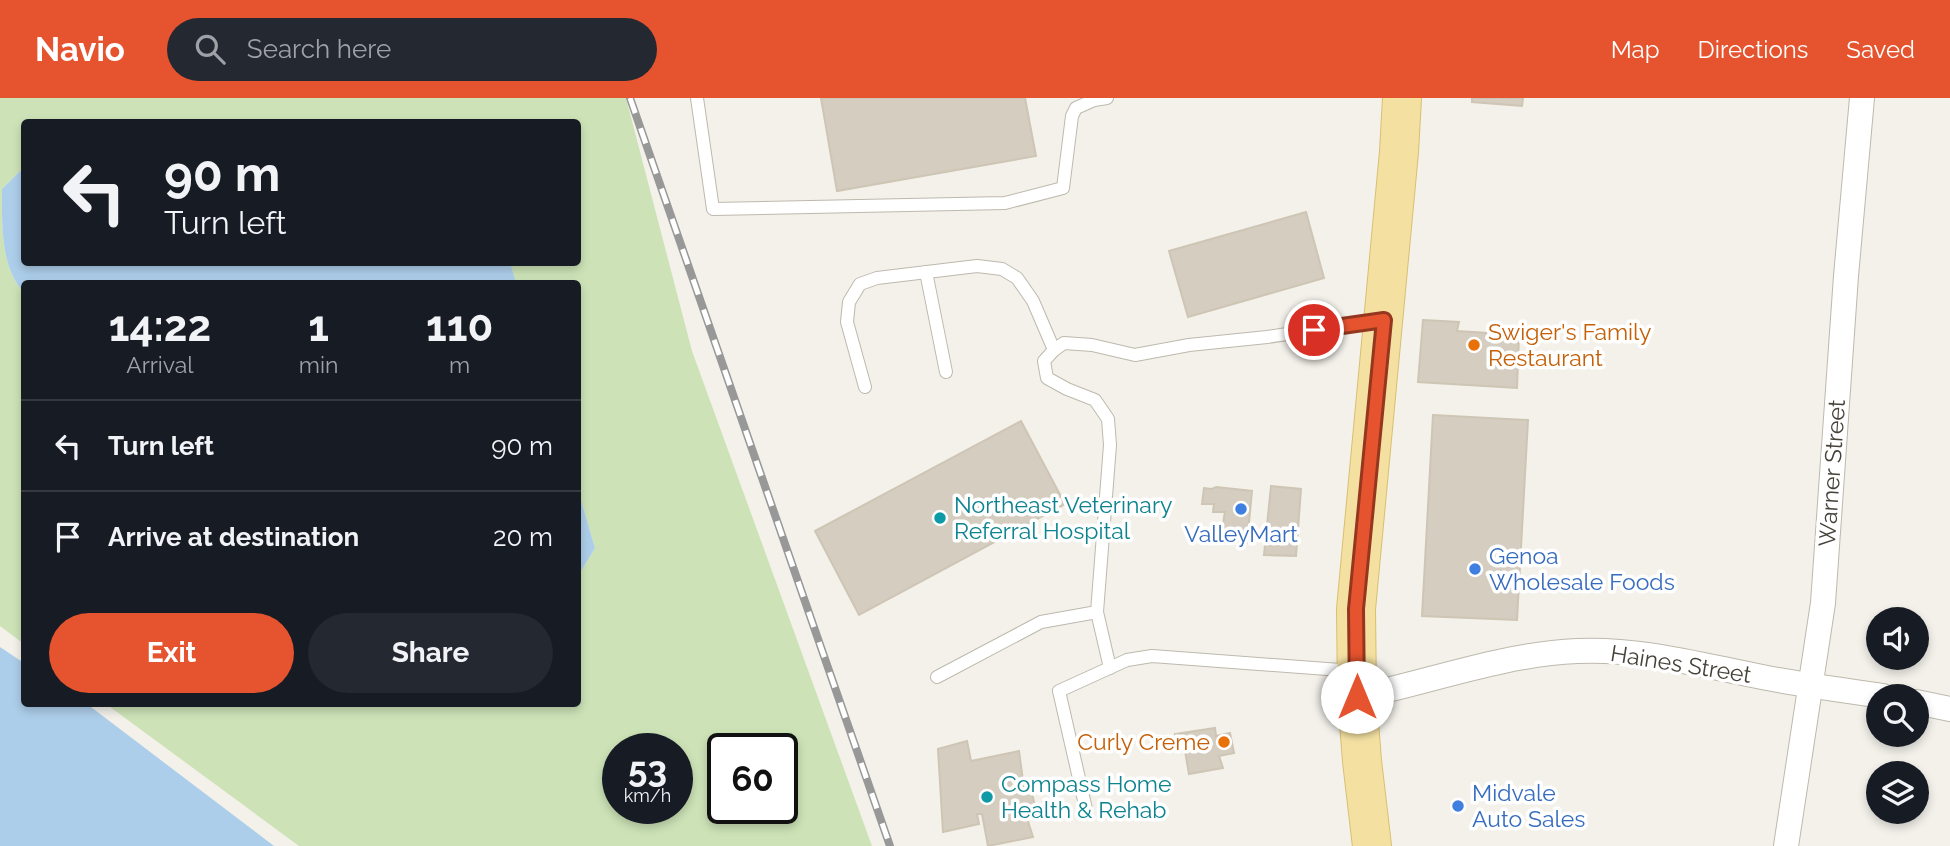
<!DOCTYPE html>
<html lang="en">
<head>
<meta charset="utf-8">
<style>
  :root { --surface:#171b24; --page:#242831; --text:#f1f3f6; --muted:#9ea1a6; --line:#363941; --accent:#e5542f }
  body { margin:0; font-family:Raleway,sans-serif; background:var(--page); color:var(--text); height:100vh; display:flex; flex-direction:column; font-size:26px; white-space:nowrap }
  * { box-sizing:border-box; margin:0 }
  p { font-size:23px; color:var(--muted) }
  .icon { flex:none; width:38px; height:38px; fill:none; stroke:currentColor; stroke-width:2; stroke-linecap:round; stroke-linejoin:round }
  .map { position:relative; flex:1; overflow:hidden }
  .side { position:absolute; left:21px; top:182px; width:560px; height:427px; display:flex; flex-direction:column; background:var(--surface); border-radius:7px; box-shadow:0 4px 10px #0003 }
  .side>* { flex:none }
  .guide { position:absolute; left:21px; top:21px; width:560px; height:147px; border-radius:7px; box-shadow:0 4px 10px #0003; background:#171b24; color:var(--text); overflow:hidden }
  .controls { position:absolute; left:1866px; top:509px; display:grid; gap:14px }
  .controls a { display:grid; place-items:center; width:63px; height:63px; border-radius:50%; background:var(--surface); box-shadow:0 4px 10px #0003; font-size:35px }
  .speed { position:absolute; left:602px; top:635px; display:flex; gap:14px; font-size:35px; font-weight:700; text-align:center }
  .speed>* { display:grid; place-content:center; width:91px; height:91px; border-radius:50%; background:var(--surface); box-shadow:0 4px 10px #0003; line-height:1 }
  .speed small { font-size:18px; font-weight:400 }
  .speed .limit { border:4px solid #111; border-radius:10px; background:#fff; color:#111 }
  .pin { position:absolute; display:grid; place-items:center; width:60px; height:60px; color:#fff; margin:-30px; border:4px solid #fff; border-radius:50%; box-shadow:0 2px 7px #0007 }
  .me { position:absolute; width:77px; margin:-38px; rotate:0deg; stroke-linejoin:round; filter:drop-shadow(0 0 5px #0008) }
  .turn { display:flex; align-items:center; gap:24px; height:147px; padding:0 28px; font-size:32px }
  .turn .icon { width:91px; height:91px; stroke-width:2.5 }
  .turn b { display:block; font-size:49px; line-height:60px }
  .eta { display:flex; justify-content:space-evenly; align-items:center; height:119px; text-align:center }
  .eta b { font-size:42px; font-weight:700; line-height:49px }
  .primary-button { display:flex; gap:14px; margin-top:auto; padding:14px 28px }
  .primary-button a { flex:1; height:80px; border-radius:42px; background:var(--accent); color:#fff; font-size:28px; font-weight:700; line-height:80px; text-align:center }
  .primary-button a+a { background:var(--page); color:var(--text) }
  ul { padding:0; list-style:none }
  li { display:flex; align-items:center; gap:21px; height:91px; padding:0 28px; border-top:2px solid var(--line) }
  li div { flex:1 }
  li b { display:block; font-size:26px }
  li em { font-style:normal }
  header { display:flex; align-items:center; gap:42px; box-sizing:border-box; height:98px; padding:0 35px; background:var(--accent); color:#fff }
  header strong { font-size:33px }
  nav { display:flex; gap:38px; margin-inline-start:auto; font-size:24px }
  .search { width:490px; height:63px; background:var(--page); display:flex; align-items:center; gap:18px; box-sizing:border-box; padding:0 24px; border-radius:38px; color:var(--muted); font-size:26px }
  .map>svg:first-child { display:block }
  .green { fill:#cde3b7; fill-rule:evenodd }
  .water { fill:#adceea }
  .building { fill:#d4cdc0; stroke:#cec5b4; stroke-width:2 }
  .lines { fill:none; stroke-linecap:round; stroke-linejoin:round }
  .lane-casing { stroke:#beb9ad; stroke-width:14 }
  .street-casing { stroke:#beb9ad; stroke-width:26 }
  .primary-casing { stroke:#d8bf73; stroke-width:40 }
  .lane { stroke:#fff; stroke-width:12 }
  .street { stroke:#fff; stroke-width:24 }
  .primary { stroke:#f4e1a2; stroke-width:38 }
  .rail-casing { stroke:#989898; stroke-width:8 }
  .rail { stroke:#fff; stroke-width:5; stroke-dasharray:16; stroke-linecap:butt }
  .route-casing { stroke:#95371f; stroke-width:18 }
  .route { stroke:#e5542f; stroke-width:12 }
  .food-dot { fill:#e8710a; stroke:#fff; stroke-width:2.5 }
  .shop-dot { fill:#3f7fe0; stroke:#fff; stroke-width:2.5 }
  .culture-dot { fill:#0f9aa8; stroke:#fff; stroke-width:2.5 }
  .labels { text-anchor:middle; stroke-width:7; stroke-linejoin:round; paint-order:stroke }
  .food-label { font-size:23px; fill:#c56008; stroke:#fff; text-anchor:start }
  .street-label { font-size:23px; fill:#464239; stroke:#fff }
  .culture-label { font-size:23px; fill:#0d838f; stroke:#fff; text-anchor:start }
  .shop-label { font-size:23px; fill:#366cbe; stroke:#fff; text-anchor:start }
</style>
</head>
<body>
<header>
<strong>Navio</strong>
<div class="search"><svg class="icon" aria-label="search" viewBox="0 0 24 24"><circle cx="10" cy="10" r="6"/><path d="M15 15l6 6"/></svg>Search here</div>
<nav><a>Map</a><a>Directions</a><a>Saved</a></nav>
</header>
<div class="map">
<svg width="1950" height="748" viewBox="0 0 1950 748">
  <rect width="100%" height="100%" fill="#f3f1ea"/>
  <path class="green" d="M0,0H626L692,253L872,748H299L106,606H578V478L595,450L578,392V186L516,185L510,165L578,164V24H24V69L2,91C2,123 0,171 24,194V546L0,528ZM618,651H677V710H618ZM723,651H782V710H723Z"/>
  <g class="water">
    <path d="M24,69V164H510L516,185L24,186V194C0,171 2,123 2,91Z"/>
    <polygon points="578,392 595,450 578,478"/>
    <polygon points="0,549 24,565 24,606 87,606 274,748 0,748"/>
  </g>
  <g class="building">
    <polygon points="821,0 1025,0 1036,58 837,93"/>
    <polygon points="1472,0 1523,0 1522,8 1472,4"/>
    <polygon points="1306,114 1324,180 1188,219 1169,153"/>
    <polygon points="1423,222 1459,224 1457,233 1519,237 1517,290 1418,284"/>
    <polygon points="1433,317 1528,322 1517,522 1422,518"/>
    <polygon points="1021,323 1065,406 859,517 815,433"/>
    <polygon points="1271,388 1301,391 1296,458 1264,457"/>
    <polygon points="1216,389 1252,393 1247,445 1220,443 1225,414 1213,414 1214,406 1202,406 1204,390 1212,391"/>
    <polygon points="1215,630 1216,638 1230,635 1234,655 1219,658 1223,670 1189,676 1184,647 1177,649 1175,636"/>
    <polygon points="967,643 971,663 1019,653 1024,690 1030,687 1035,708 1024,711 1033,739 988,748 982,716 977,716 979,726 943,734 938,651"/>
  </g>
  <g class="lines">
    <g class="lane-casing">
      <g id="lane">
        <polyline points="697,0 713,111 1005,105 1063,90 1072,18 1076,10 1094,2 1107,0"/>
        <polyline points="926,174 946,274"/>
        <polyline points="865,289 847,224 849,204 860,186 877,180 977,168 1002,171 1017,180 1033,203 1054,252"/>
        <polyline points="1097,514 1110,570"/>
        <polyline points="937,579 1041,524 1097,514 1110,347 1108,321 1095,302 1067,291 1047,280 1044,263 1054,252 1064,245 1092,247 1135,257 1189,247 1267,239 1380,222"/>
        <polyline points="1086,711 1059,593 1127,562 1152,558 1354,573"/>
      </g>
    </g>
    <g class="street-casing">
      <g id="street">
        <path d="M1357,599C1429,584 1504,556 1577,553C1640,550 1700,567 1762,579C1802,587 1843,592 1883,598"/>
        <polyline points="1916,604 1950,611"/>
        <polyline points="1786,748 1823,505 1846,178 1862,0"/>
      </g>
    </g>
    <g class="primary-casing">
      <polyline id="primary" points="1372,748 1362,663 1357,599 1356,511 1399,54 1402,0"/>
    </g>
    <use href="#lane" class="lane"/>
    <use href="#street" class="street"/>
    <use href="#primary" class="primary"/>
    <g class="rail-casing">
      <polyline id="rail" points="630,0 890,748"/>
    </g>
    <use href="#rail" class="rail"/>
  </g>
  <g class="lines">
    <g class="route-casing">
      <polyline id="route" points="1314,232 1384,222 1356,511 1357,599"/>
    </g>
    <use href="#route" class="route"/>
  </g>
  <g class="food-dot">
    <circle cx="1474" cy="247" r="7"/>
    <circle cx="1224" cy="644" r="7"/>
  </g>
  <g class="shop-dot">
    <circle cx="1241" cy="411" r="7"/>
    <circle cx="1475" cy="471" r="7"/>
    <circle cx="1458" cy="708" r="7"/>
  </g>
  <g class="culture-dot">
    <circle cx="940" cy="420" r="7"/>
    <circle cx="987" cy="699" r="7"/>
  </g>
  <g class="labels">
    <g class="food-label">
      <text x="1488" y="242">Swiger's Family<tspan x="1488" dy="26">Restaurant</tspan></text>
      <text x="1210" y="652" text-anchor="end">Curly Creme</text>
    </g>
    <g class="street-label">
      <text transform="translate(1832 375) rotate(-86)" y="8">Warner Street</text>
      <text transform="translate(1681 566) rotate(9)" y="8">Haines Street</text>
    </g>
    <g class="culture-label">
      <text x="954" y="415">Northeast Veterinary<tspan x="954" dy="26">Referral Hospital</tspan></text>
      <text x="1001" y="694">Compass Home<tspan x="1001" dy="26">Health &amp; Rehab</tspan></text>
    </g>
    <g class="shop-label">
      <text x="1241" y="444" text-anchor="middle">ValleyMart</text>
      <text x="1489" y="466">Genoa<tspan x="1489" dy="26">Wholesale Foods</tspan></text>
      <text x="1472" y="703">Midvale<tspan x="1472" dy="26">Auto Sales</tspan></text>
    </g>
  </g>
</svg>
<div class="controls">
<a><svg class="icon" aria-label="sound" viewBox="0 0 24 24"><path d="M4 9h4l5-4v14l-5-4H4zM17 9q2 3 0 6"/></svg></a>
<a><svg class="icon" aria-label="search" viewBox="0 0 24 24"><circle cx="10" cy="10" r="6"/><path d="M15 15l6 6"/></svg></a>
<a><svg class="icon" aria-label="layers" viewBox="0 0 24 24"><path d="M12 4l9 5-9 5-9-5zM3 14l9 5 9-5"/></svg></a>
</div>
<div class="speed"><div>53<small>km/h</small></div><div class="limit">60</div></div>
<div class="pin" style="left:1314px;top:232px;background:#d93025"><svg class="icon" aria-label="arrive" viewBox="0 0 24 24"><path d="M6 21V4h12l-3 4 3 4H6"/></svg></div>
<svg class="me" style="left:1357px;top:599px" viewBox="-20 -20 40 40"><circle r="19" fill="#fff"/><path d="M0-13L10 11 0 6-10 11z" fill="#e5542f"/></svg>
<div class="guide">
<div class="turn"><svg class="icon" aria-label="left" viewBox="0 0 24 24"><path d="M17 20v-9H6M10 6l-5 5 5 5"/></svg><div><b>90 m</b>Turn left</div></div>
</div>
<section class="side">
<div class="eta">
<div><b>14:22</b><p>Arrival</p></div>
<div><b>1</b><p>min</p></div>
<div><b>110</b><p>m</p></div>
</div>
<ul>
<li><svg class="icon" aria-label="left" viewBox="0 0 24 24"><path d="M17 20v-9H6M10 6l-5 5 5 5"/></svg><div><b>Turn left</b></div><em>90 m</em></li>
<li><svg class="icon" aria-label="arrive" viewBox="0 0 24 24"><path d="M6 21V4h12l-3 4 3 4H6"/></svg><div><b>Arrive at destination</b></div><em>20 m</em></li>
</ul>
<div class="primary-button"><a>Exit</a><a>Share</a></div>
</section>
</div>
</body>
</html>
